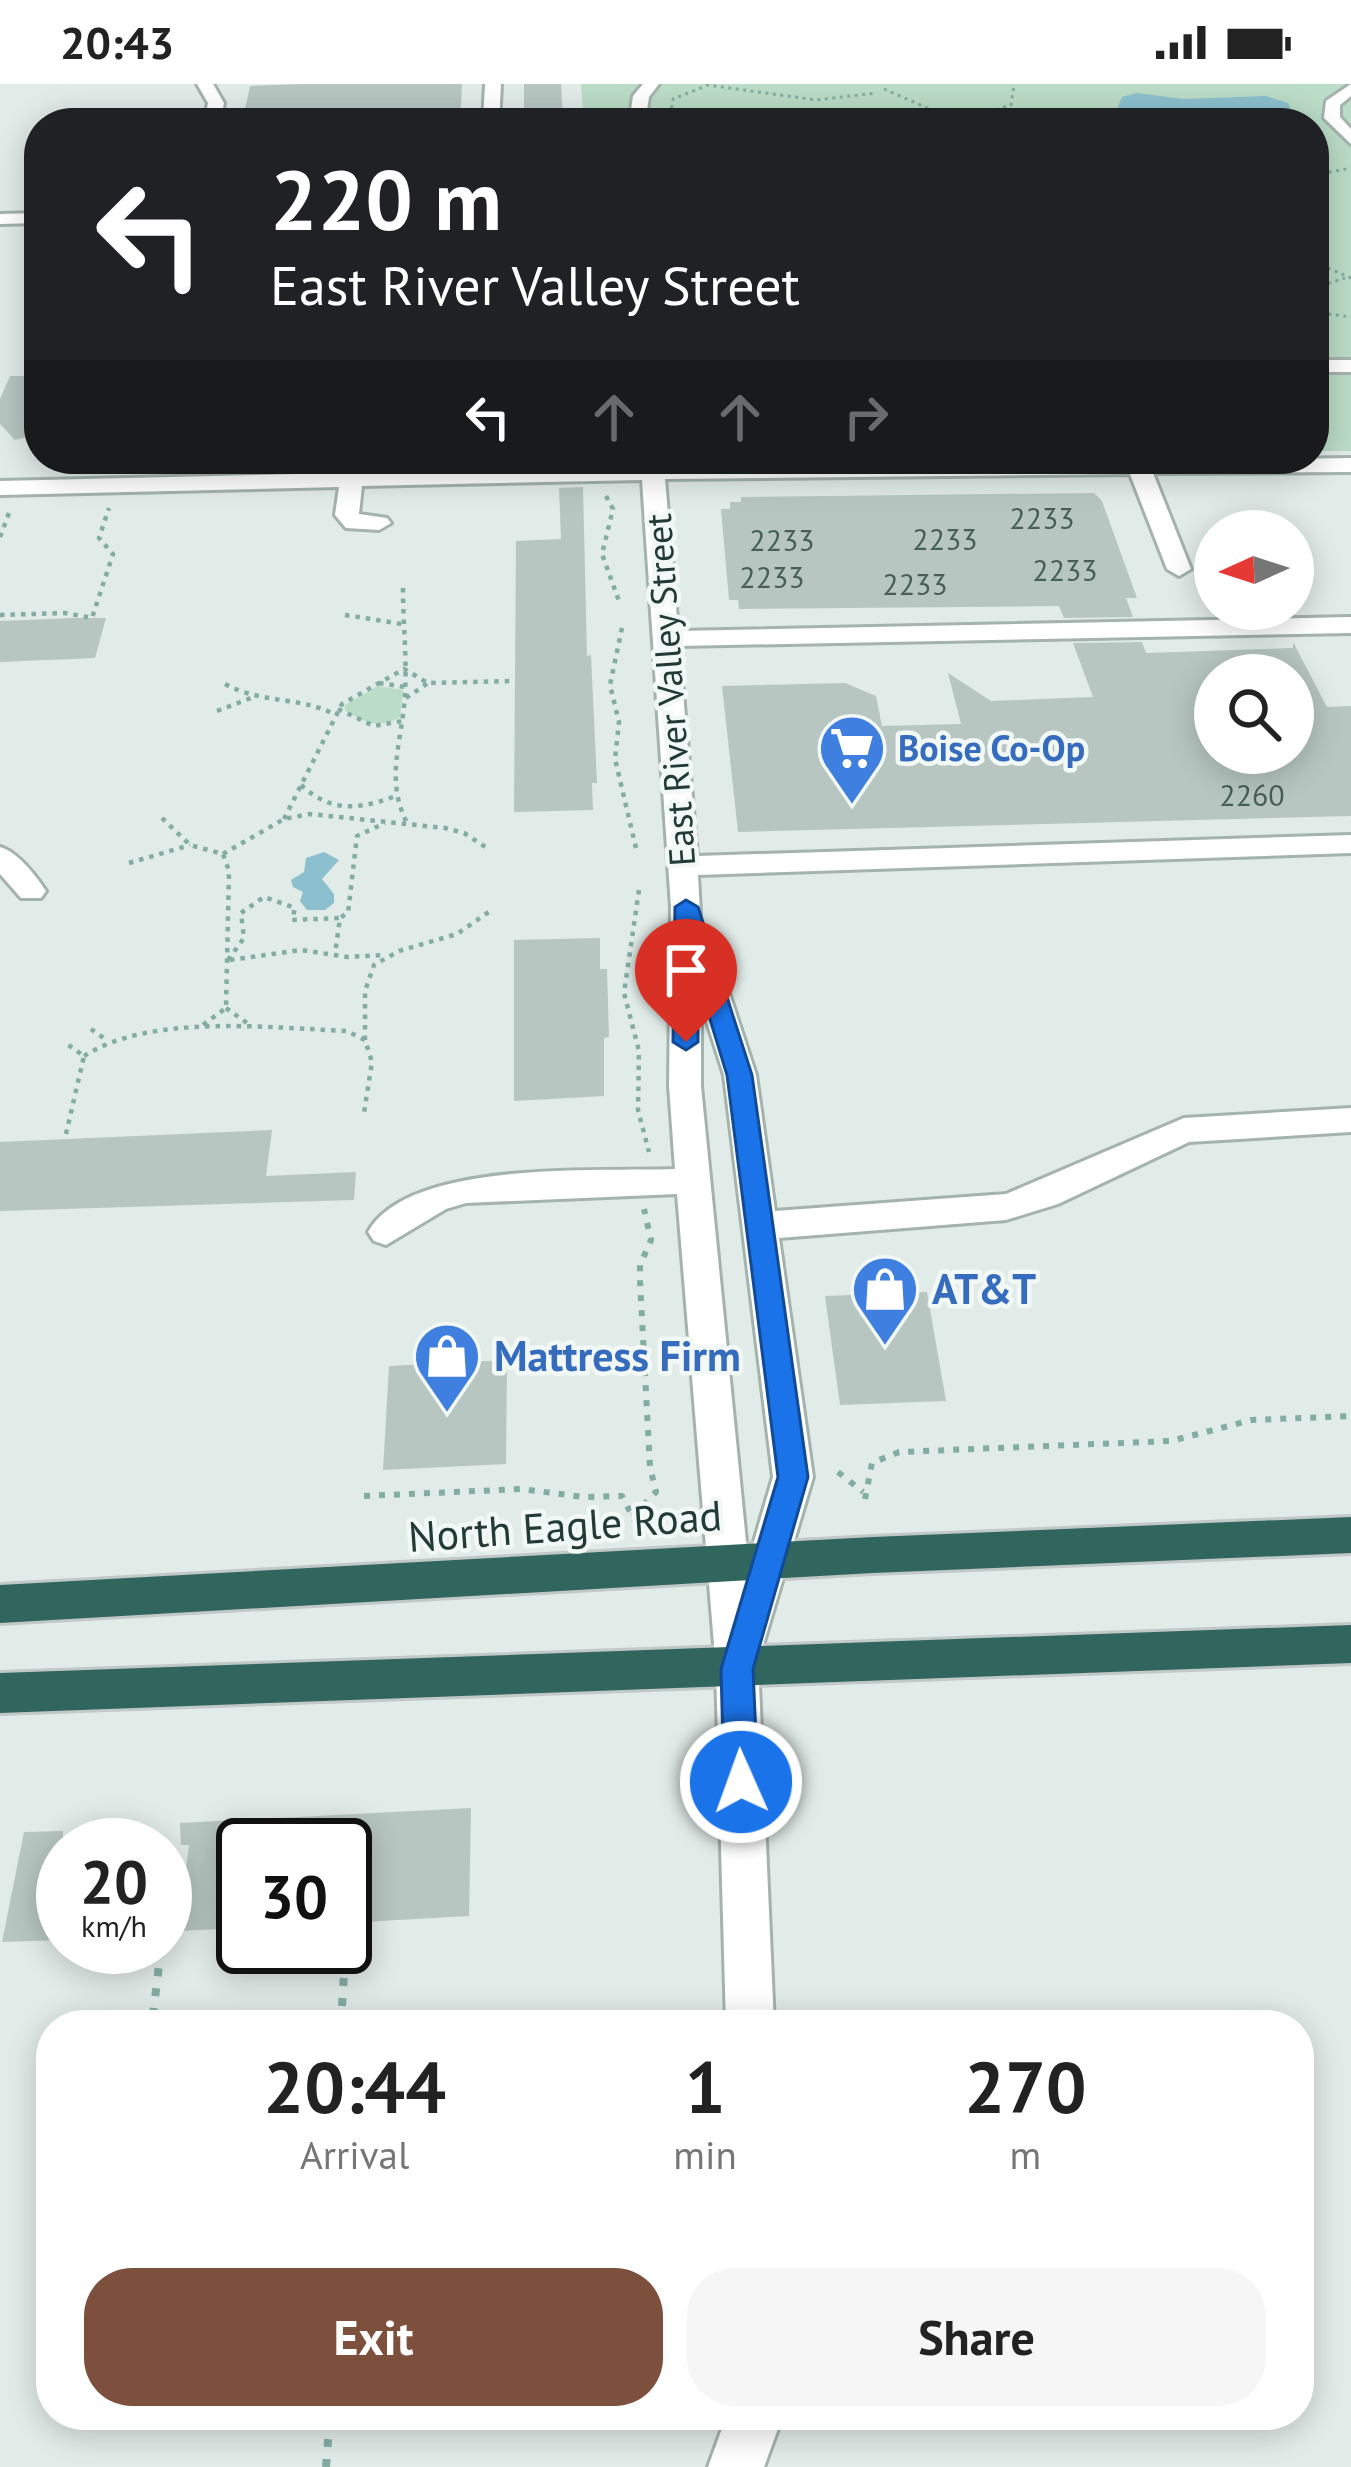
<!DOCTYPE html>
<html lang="en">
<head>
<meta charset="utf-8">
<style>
  :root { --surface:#fff; --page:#f6f6f6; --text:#222; --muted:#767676; --accent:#7d503d }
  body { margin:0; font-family:"PT Sans",sans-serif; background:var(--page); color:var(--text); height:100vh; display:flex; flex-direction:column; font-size:45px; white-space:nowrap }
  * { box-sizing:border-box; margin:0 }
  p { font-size:39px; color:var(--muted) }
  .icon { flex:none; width:66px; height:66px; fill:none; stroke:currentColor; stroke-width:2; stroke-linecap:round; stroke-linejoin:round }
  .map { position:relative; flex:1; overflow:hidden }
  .side { position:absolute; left:36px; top:1926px; width:1278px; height:420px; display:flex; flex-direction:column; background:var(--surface); border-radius:48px; box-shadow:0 6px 30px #0003 }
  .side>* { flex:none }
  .hud { position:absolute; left:24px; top:24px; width:1305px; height:366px; border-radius:48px; box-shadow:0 6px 30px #0003; background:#202124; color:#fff; overflow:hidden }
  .needle { width:78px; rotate:267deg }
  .buttons { position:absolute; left:1194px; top:426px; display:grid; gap:24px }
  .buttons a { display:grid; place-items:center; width:120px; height:120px; border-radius:50%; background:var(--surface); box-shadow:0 6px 30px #0003; font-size:60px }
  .speed { position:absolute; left:36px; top:1734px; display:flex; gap:24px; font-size:60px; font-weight:700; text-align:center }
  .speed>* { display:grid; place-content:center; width:156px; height:156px; border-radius:50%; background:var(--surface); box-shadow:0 6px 30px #0003; line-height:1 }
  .speed small { font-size:30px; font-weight:400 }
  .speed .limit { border:6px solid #111; border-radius:18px; background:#fff; color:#111 }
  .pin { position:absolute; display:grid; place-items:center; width:102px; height:102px; color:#fff; margin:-123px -51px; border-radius:50% 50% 50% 0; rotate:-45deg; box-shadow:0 0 12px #0007 }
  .pin .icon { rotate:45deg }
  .me { position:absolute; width:132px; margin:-66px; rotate:358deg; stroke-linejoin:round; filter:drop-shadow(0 0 9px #0008) }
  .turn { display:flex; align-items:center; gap:42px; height:252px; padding:0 48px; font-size:54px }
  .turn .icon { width:156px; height:156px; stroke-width:2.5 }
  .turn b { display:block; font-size:84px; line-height:102px }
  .lanes { display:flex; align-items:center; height:114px; padding:0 48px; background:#0003; justify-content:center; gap:60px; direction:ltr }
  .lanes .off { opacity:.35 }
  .eta { display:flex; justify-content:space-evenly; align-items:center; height:204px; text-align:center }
  .eta b { font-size:72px; font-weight:700; line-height:84px }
  .primary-button { display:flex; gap:24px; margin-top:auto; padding:24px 48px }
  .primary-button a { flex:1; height:138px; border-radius:48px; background:var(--accent); color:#fff; font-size:48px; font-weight:700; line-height:138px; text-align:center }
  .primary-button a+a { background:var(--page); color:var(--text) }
  .status { display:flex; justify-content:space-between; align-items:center; height:84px; padding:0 60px; background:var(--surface); direction:ltr }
  .status svg { height:33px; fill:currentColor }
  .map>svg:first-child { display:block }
  .green { fill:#bbdcc6 }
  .water { fill:#8cc0ce }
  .building { fill:#b7c6c1; fill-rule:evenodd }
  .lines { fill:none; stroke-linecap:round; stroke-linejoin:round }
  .minor-casing { stroke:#a4b3ae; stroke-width:6 }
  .highway-casing { stroke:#c1c8c7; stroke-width:6 }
  .path-far3 { stroke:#83ada3; stroke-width:3; stroke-dasharray:3 4.5; stroke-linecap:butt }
  .path-far2 { stroke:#83ada3; stroke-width:4.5; stroke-dasharray:4.5 6; stroke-linecap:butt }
  .path-far1 { stroke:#83ada3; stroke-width:6; stroke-dasharray:6 9; stroke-linecap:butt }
  .path { stroke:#83ada3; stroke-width:8; stroke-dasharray:8 12; stroke-linecap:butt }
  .minor { fill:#fff; fill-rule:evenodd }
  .highway { fill:#30665e; fill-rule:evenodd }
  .route { fill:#1a73e8; stroke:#114b97; stroke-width:3 }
  .labels { text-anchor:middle; stroke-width:9; stroke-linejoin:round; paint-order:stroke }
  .far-number-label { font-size:30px; fill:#475e59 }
  .far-street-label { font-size:36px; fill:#223b36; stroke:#f2f8f5 }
  .far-shop-label { font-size:36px; font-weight:bold; fill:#366cbe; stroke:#f2f8f5; text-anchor:start }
  .shop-label { font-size:42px; font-weight:bold; fill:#366cbe; stroke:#f2f8f5; text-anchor:start }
  .street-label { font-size:42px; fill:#223b36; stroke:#f2f8f5 }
</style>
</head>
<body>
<div class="status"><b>20:43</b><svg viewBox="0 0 49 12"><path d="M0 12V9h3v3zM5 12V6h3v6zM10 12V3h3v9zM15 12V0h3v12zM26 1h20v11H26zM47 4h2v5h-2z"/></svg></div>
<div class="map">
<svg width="1351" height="2383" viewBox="0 0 1351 2383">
  <rect width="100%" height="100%" fill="#e1ebe7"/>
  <g class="green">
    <polygon points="581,0 1351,0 1351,367 1314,367 1314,39 584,39"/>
    <path d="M378,602L403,606L400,633C380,645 363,639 345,626V621Z"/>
  </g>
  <g class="water">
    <polygon points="1137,9 1183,15 1266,12 1288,19 1298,39 1104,39 1116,28 1122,13"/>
    <polygon points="324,768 339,776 322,795 334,810 334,819 325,826 307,826 300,817 303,808 293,803 291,796 304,788 306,774"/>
  </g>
  <g class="building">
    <polygon points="301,0 462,0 460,39 242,39 250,2"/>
    <polygon points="524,0 561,0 563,36 524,39"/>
    <polygon points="10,292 39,292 39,350 15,356 0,340 0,315"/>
    <polygon points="583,403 587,572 591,571 597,699 592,699 593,726 514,728 516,457 561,455 559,404"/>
    <polygon points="1094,409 1102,417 1137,514 1126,514 1133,533 1064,534 1059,522 739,525 738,516 729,516 721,425 730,425 730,418 741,418 741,413"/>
    <polygon points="74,534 106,534 95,574 0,578 0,537"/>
    <path d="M1142,558L1146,569L1293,564V558L1327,623L1351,622V732L738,748L722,602L845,599L876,612L882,642L961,640L948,589L991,617L1093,613L1073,559ZM1215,591H1293V669H1215Z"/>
    <polygon points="600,854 600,885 607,885 609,953 604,954 604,1012 514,1017 514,856"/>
    <polygon points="272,1046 266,1092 356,1088 354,1116 0,1127 0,1058"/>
    <polygon points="927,1208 946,1317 840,1321 825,1212"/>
    <polygon points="507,1276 506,1380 383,1386 389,1282"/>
    <polygon points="471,1724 469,1832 345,1839 345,1761 243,1761 243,1844 178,1847 189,1761 181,1761 180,1739"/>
    <polygon points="63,1747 63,1856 2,1858 24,1748"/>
  </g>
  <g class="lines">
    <g class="minor-casing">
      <g id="minor">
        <polygon points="197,0 213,0 224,19 220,39 204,39 208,19"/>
        <polygon points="485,0 501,0 499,39 483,39"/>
        <polygon points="643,0 659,0 649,13 645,39 629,39 633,12"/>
        <polygon points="1351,0 1351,12 1340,21 1340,33 1351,45 1351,60 1324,34 1326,17"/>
        <polygon points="39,129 39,139 0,140 0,130"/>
        <rect x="1314" y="276" width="37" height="12"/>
        <path d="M1351,374V388L1153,389L1191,485L1179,492L1167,485L1130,390L665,395L678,547L1351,533V549L679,562L697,772L1351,751V769L698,791L701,848L712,857L756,991L775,1127L1006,1110L1184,1034L1351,1024V1048L1189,1058L1058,1120L1006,1136L779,1154L813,1393L758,1578L774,1941H726L716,1585L677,1110L466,1119L446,1125L386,1161L374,1157L368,1148C408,1075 601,1088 675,1085L669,1002L671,823L642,396L362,402L359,430L387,434L391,439L379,446L346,444L335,431L339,403L0,411V397L341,389L343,375H365L364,389ZM701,919L724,991L773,1393L748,1478L701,1002Z"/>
        <path d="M0,763C18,768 35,791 46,807L41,814H21L0,790Z"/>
        <polygon points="727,2331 783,2331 764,2383 708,2383"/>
      </g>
    </g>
    <g class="highway-casing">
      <g id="highway">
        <polygon points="1351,1433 1351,1469 873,1489 0,1539 0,1501 873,1453"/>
        <polygon points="1351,1541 1351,1579 0,1629 0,1589"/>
      </g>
    </g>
    <g class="path-far3">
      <polyline points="884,5 957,37"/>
      <polyline points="669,39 673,15 708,1 816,16 876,9"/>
      <polyline points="953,39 1011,21 1014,0"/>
      <polyline points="1314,91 1351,84"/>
      <polyline points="1314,178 1351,194"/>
      <polyline points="1314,204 1345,194"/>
      <polyline points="1314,219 1321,229 1314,234"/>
      <polyline points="1321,229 1351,233"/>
    </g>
    <g class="path-far2">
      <polyline points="606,412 613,425 602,470 620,520"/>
      <polyline points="0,453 9,429"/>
      <path d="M403,504C403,539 407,574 405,609C403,656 384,694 407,739"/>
      <polyline points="0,531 65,529 92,534 113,470 99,454 109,424"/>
      <polyline points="345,531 402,540"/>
      <polyline points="622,544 610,601 619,638 615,675 636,764"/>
      <polyline points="379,599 405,603"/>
      <path d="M225,600C262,620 298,612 334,630"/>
      <polyline points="406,614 428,599"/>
      <polyline points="338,625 374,642 402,637"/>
      <polyline points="217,627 251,614"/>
      <path d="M301,701C330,728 357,726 393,713"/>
      <polyline points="162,734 190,761 223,770 229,787 226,924 200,943"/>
      <polyline points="284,735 342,620 404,585 428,599 511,597"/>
      <polyline points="223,770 284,735 310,730 445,744 464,749 487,764"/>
      <polyline points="129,779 190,761"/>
      <polyline points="639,806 624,909 639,967 638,1026 649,1068"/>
      <polyline points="341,833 348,829 357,752 385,739"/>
      <polyline points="228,876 244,854 241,829 264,813 295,824 292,836 340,834 335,870"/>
      <polyline points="230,876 301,866 348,873 383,871"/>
      <polyline points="226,924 247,939"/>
      <polyline points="91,945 108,957"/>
      <polyline points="365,956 365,907 374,881 399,867 457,850 493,825"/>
      <path d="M84,972C152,929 269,944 347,947L365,956L372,978L364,1029"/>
      <polyline points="66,1050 84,972 67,960"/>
    </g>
    <g class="path-far1">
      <polyline points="838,1388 863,1408"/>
      <polyline points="364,1412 521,1405 584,1413 622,1412 635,1437"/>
      <polyline points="865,1415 872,1379 899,1368 1171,1357 1252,1336 1351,1332"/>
      <polyline points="633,1432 656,1408 650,1383 640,1197 640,1181 651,1156 644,1125"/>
    </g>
    <g class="path">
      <polyline points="342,1922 346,1856"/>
      <polyline points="153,1932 161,1864"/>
      <polyline points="326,2383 330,2331"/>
    </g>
    <use href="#minor" class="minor"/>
    <use href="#highway" class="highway"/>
  </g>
  <polygon class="route" points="686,816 698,823 752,991 808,1393 753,1585 758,1698 753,1709 741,1714 729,1709 724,1698 721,1585 778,1393 727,991 698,896 698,958 686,966 673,958 675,823"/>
  <defs>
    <g id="supermarket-pin" transform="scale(3.45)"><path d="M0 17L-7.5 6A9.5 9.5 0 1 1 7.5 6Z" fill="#3f7fe0" stroke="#f2f8f5"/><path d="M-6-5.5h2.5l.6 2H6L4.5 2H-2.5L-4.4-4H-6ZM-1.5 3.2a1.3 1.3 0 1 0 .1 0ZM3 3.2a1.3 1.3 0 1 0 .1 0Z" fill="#fff"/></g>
    <g id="shop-pin" transform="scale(3.45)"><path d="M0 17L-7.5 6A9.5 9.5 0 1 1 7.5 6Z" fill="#3f7fe0" stroke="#f2f8f5"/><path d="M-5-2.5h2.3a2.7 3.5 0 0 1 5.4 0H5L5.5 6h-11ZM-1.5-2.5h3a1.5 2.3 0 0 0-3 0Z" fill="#fff"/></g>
  </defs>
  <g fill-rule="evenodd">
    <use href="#supermarket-pin" x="852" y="664"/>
    <use href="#shop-pin" x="885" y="1205"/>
    <use href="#shop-pin" x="447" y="1272"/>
  </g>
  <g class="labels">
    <g class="far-number-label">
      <text x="1042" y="445">2233</text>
      <text x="945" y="466">2233</text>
      <text x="782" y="467">2233</text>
      <text x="1065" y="497">2233</text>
      <text x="772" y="504">2233</text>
      <text x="915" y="511">2233</text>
      <text x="1252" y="722">2260</text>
    </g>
    <g class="far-street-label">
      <text transform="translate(670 606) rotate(-94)" y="13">East River Valley Street</text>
    </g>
    <g class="far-shop-label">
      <text x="898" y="677">Boise Co-Op</text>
    </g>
    <g class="shop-label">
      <text x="932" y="1220">AT&amp;T</text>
      <text x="494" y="1287">Mattress Firm</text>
    </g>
    <g class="street-label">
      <text transform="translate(565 1442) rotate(-4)" y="15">North Eagle Road</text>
    </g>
  </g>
</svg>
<div class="buttons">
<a><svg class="needle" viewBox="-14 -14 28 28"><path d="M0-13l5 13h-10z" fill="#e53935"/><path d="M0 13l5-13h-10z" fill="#767676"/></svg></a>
<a><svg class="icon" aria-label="search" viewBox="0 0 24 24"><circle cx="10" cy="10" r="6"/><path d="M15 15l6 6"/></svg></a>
</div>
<div class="speed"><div>20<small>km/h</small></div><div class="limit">30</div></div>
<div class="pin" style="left:686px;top:958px;background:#d93025"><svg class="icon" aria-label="arrive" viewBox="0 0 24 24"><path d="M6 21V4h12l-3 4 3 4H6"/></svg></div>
<svg class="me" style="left:741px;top:1698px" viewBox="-20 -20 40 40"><circle r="17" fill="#1a73e8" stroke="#fff" stroke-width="3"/><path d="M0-11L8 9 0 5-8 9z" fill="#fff"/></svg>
<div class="hud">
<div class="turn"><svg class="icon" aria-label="left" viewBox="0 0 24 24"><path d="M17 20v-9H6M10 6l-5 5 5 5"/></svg><div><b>220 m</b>East River Valley Street</div></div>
<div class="lanes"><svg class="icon" aria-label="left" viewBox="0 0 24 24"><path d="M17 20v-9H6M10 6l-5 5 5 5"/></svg><svg class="icon off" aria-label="ahead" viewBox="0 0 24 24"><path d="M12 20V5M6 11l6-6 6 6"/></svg><svg class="icon off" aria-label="ahead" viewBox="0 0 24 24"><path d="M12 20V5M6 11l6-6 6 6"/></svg><svg class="icon off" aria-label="right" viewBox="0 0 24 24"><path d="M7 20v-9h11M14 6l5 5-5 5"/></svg></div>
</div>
<section class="side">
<div class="eta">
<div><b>20:44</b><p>Arrival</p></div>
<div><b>1</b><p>min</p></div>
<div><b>270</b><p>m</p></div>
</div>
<div class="primary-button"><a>Exit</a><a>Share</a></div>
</section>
</div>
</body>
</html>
